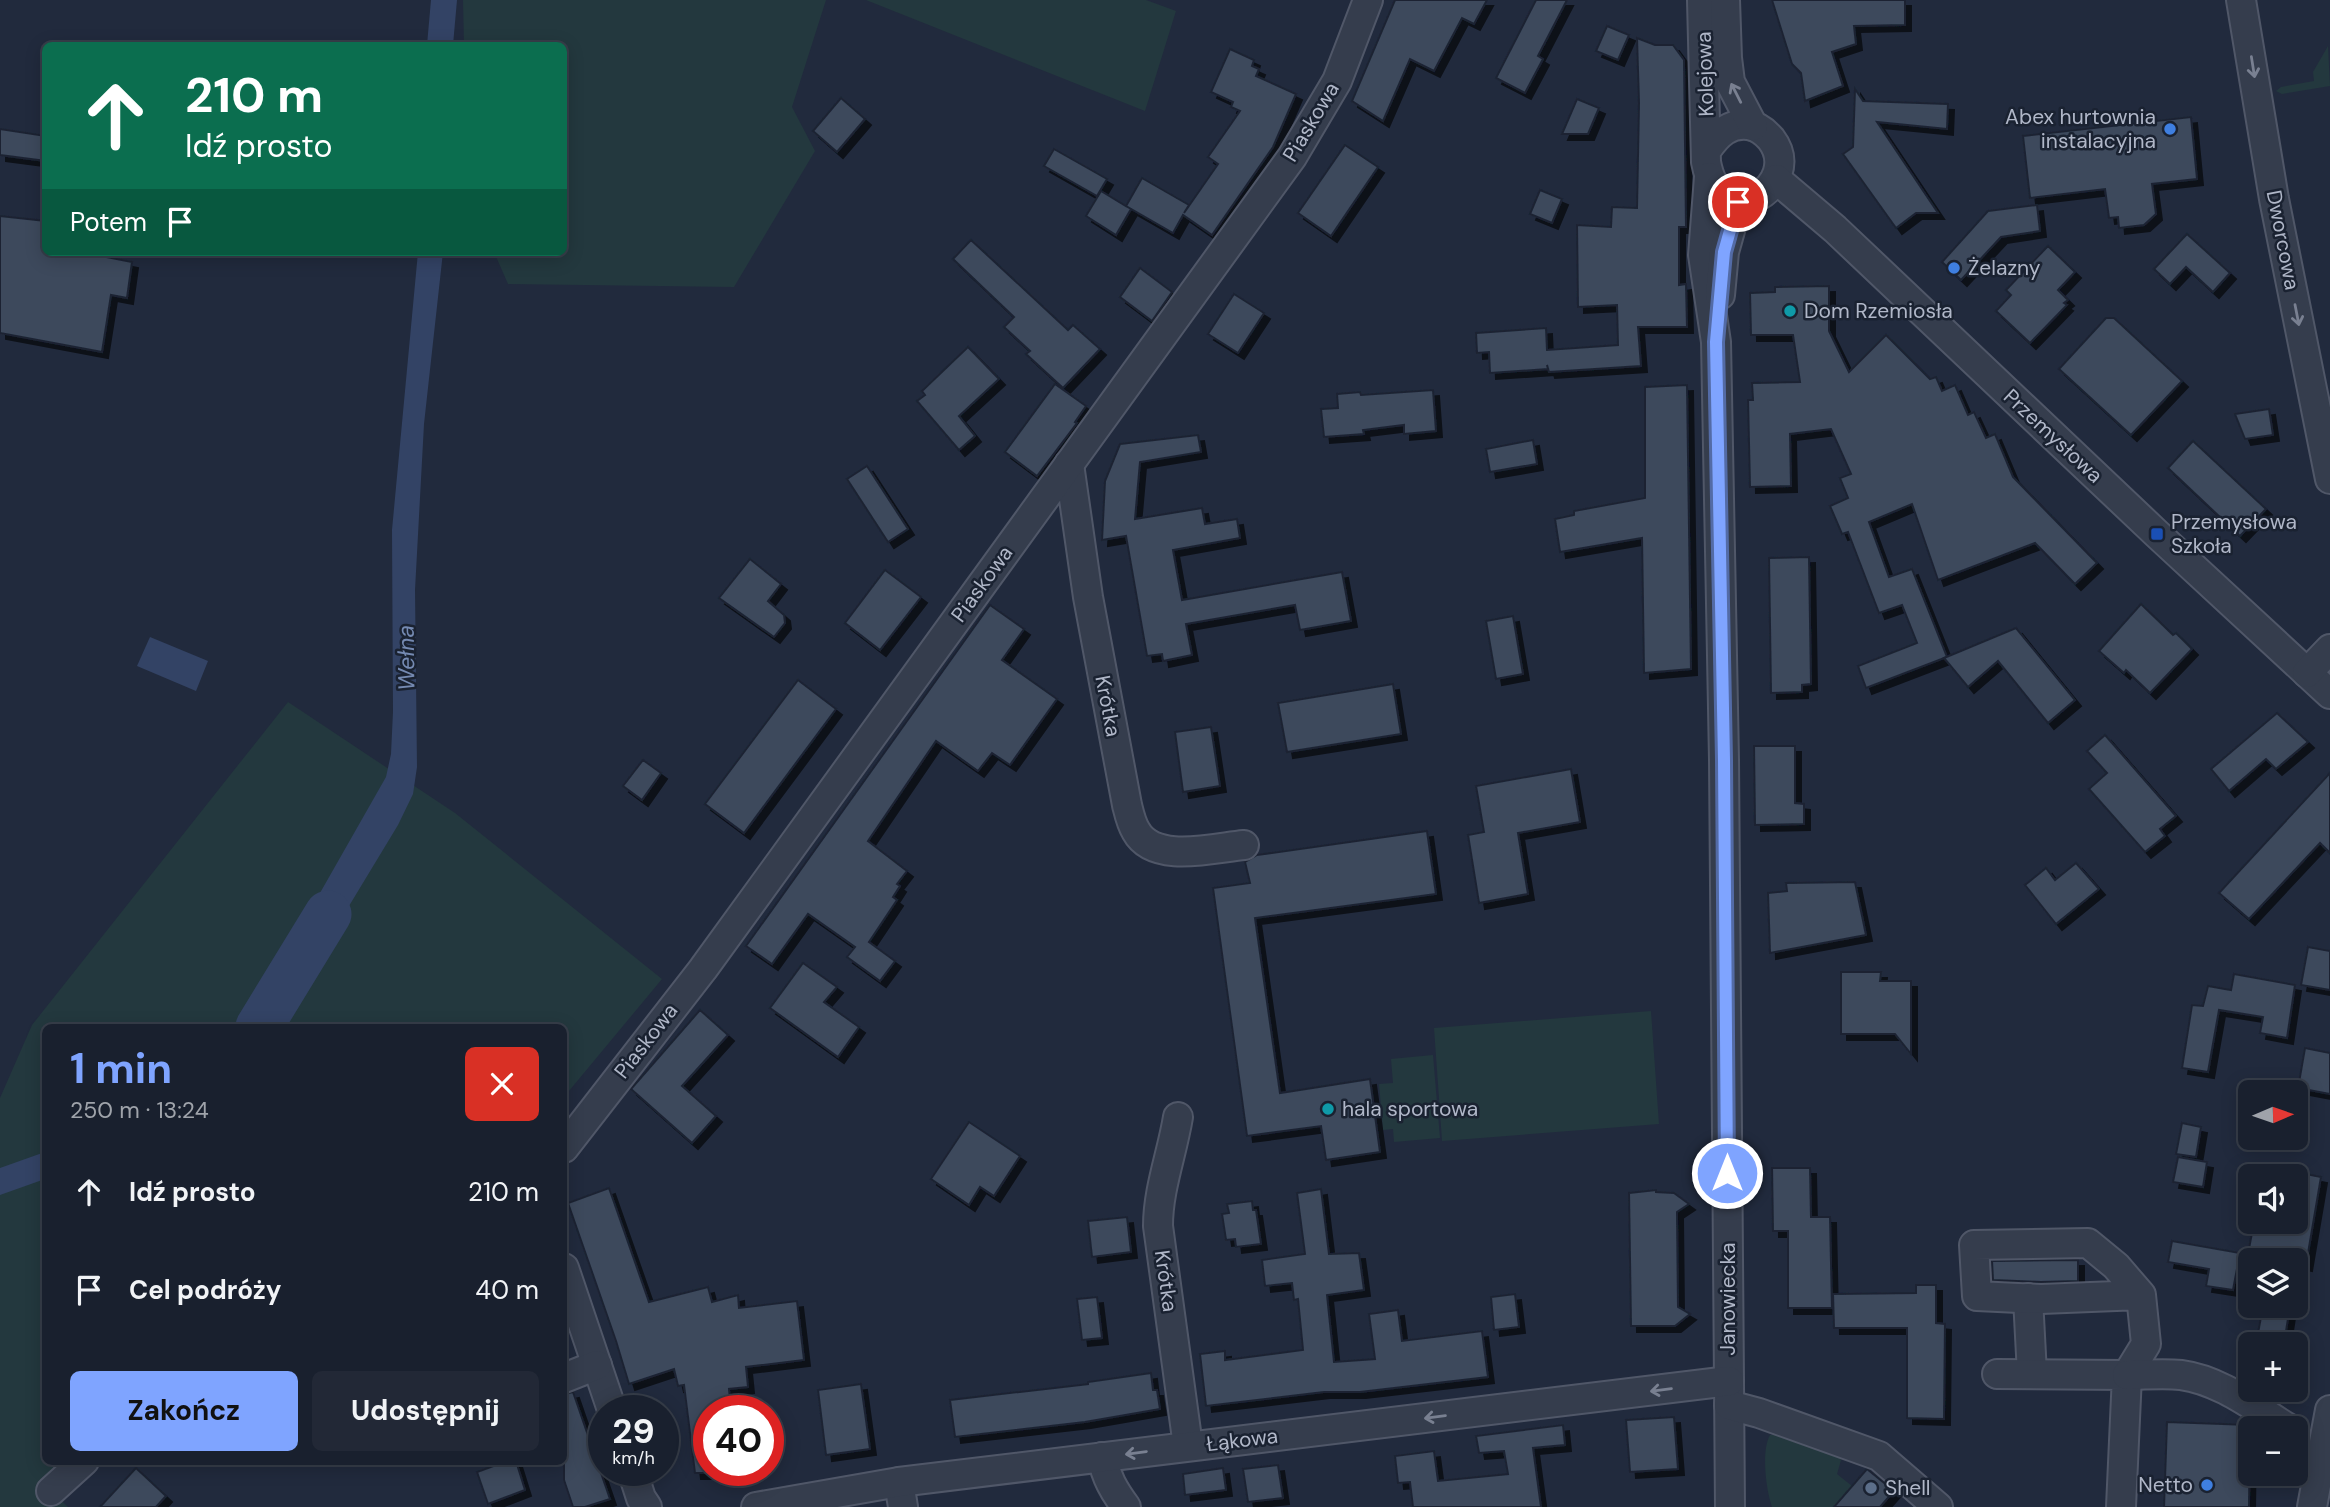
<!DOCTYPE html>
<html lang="pl">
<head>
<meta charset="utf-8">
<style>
  :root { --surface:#19202e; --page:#222836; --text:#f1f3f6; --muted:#9fa3aa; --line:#373e4a; --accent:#7fa4ff }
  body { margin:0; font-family:"DM Sans",sans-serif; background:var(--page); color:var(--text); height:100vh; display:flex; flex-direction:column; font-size:26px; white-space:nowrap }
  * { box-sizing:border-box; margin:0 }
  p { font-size:23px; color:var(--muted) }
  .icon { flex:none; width:38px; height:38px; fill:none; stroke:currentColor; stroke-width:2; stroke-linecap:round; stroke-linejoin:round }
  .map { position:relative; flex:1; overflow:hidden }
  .panel { position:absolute; left:42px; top:1024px; width:525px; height:441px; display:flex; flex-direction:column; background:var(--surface); border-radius:10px; box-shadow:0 4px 18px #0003,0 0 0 2px var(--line) }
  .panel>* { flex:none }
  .guide { position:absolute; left:42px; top:42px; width:525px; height:214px; border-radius:10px; box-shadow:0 4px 18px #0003,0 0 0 2px var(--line); background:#0b6e4f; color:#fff; overflow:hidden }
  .needle { width:46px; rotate:88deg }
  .fabs { position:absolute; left:2238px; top:1080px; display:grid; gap:14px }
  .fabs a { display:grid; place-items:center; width:70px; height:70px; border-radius:10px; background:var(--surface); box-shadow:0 4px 18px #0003,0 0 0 2px var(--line); font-size:35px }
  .speed { position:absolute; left:588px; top:1395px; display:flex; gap:14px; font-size:35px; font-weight:700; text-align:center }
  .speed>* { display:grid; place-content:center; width:91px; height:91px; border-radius:50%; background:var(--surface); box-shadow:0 4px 18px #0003,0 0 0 2px var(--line); line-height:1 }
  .speed small { font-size:18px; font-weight:400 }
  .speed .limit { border:10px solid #d22; background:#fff; color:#111 }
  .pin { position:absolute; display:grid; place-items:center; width:60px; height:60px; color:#fff; margin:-30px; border:4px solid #fff; border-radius:50%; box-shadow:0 2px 7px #0007 }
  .me { position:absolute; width:77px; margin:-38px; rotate:0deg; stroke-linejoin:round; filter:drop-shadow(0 0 5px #0008) }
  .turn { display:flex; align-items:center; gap:24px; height:147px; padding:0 28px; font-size:32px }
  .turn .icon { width:91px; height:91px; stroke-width:2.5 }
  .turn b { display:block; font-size:49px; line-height:60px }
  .then { display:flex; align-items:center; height:66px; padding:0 28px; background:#0003; gap:14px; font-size:26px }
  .round { display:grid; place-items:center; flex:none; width:74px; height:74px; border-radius:10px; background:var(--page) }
  .head { display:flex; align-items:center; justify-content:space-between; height:119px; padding:0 28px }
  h1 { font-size:42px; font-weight:700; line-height:52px; color:var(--accent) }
  .button { display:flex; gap:14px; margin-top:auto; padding:14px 28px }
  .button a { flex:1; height:80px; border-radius:10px; background:var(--accent); color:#111; font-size:28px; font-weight:700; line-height:80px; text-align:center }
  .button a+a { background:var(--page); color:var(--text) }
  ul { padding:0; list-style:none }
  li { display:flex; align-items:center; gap:21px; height:98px; padding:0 28px }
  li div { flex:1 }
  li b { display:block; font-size:26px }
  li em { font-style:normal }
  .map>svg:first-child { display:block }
  .green { fill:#23383e }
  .water { fill:#334365 }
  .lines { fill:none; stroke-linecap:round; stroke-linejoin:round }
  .river { stroke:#334365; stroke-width:47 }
  .building { fill:#3c485c; stroke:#1c2433; stroke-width:2; filter:url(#shadow) }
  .minor-casing { stroke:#505768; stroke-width:32 }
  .minor { stroke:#353d4d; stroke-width:28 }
  .oneway { stroke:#798091 }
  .route-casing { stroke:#536ba6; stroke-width:18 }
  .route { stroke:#7fa4ff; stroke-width:12 }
  .shop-dot { fill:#3f7fe0; stroke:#1a2231; stroke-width:2.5 }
  .culture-dot { fill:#0f9aa8; stroke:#1a2231; stroke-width:2.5 }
  .transit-dot { fill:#1a4fb4; stroke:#1a2231; stroke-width:2.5 }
  .service-dot { fill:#5c6f8a; stroke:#1a2231; stroke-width:2.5 }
  .labels { text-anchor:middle; stroke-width:5; stroke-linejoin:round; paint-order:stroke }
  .street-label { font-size:21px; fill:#b0b7c8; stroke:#1a2231 }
  .poi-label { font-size:21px; fill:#b0b7c8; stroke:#1a2231; text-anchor:start }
  .water-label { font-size:23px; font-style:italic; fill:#758ab2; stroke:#1a2231 }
</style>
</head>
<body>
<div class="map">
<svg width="2330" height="1507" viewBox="0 0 2330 1507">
  <defs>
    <filter id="shadow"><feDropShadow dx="6" dy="6" stdDeviation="0" flood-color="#0009"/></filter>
  </defs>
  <rect width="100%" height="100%" fill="#212a3d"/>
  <g class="green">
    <polygon points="463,0 826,0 792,107 815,151 734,287 508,284 494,252 564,252 564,46 464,45"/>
    <polygon points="866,0 1146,0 1176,11 1145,111"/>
    <polygon points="2328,46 2330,86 2282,94 2276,91 2281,87 2314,81 2313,72"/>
    <polygon points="288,702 455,813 662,979 564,1097 564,1027 46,1027 46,1461 77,1461 51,1491 68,1507 0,1507 0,1098 32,1025"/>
    <polygon points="1651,1011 1659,1124 1442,1141 1434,1028"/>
    <polygon points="1433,1055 1440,1138 1394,1142 1393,1129 1383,1130 1379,1084 1393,1083 1391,1059"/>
    <path d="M1783,1434L1838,1452L1841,1460L1837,1474L1852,1486L1834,1507H1772C1766,1490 1761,1451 1770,1435Z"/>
  </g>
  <g class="water">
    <polygon points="431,0 457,0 453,45 427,45"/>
    <polygon points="418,252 443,252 424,424 415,590 417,767 413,794 398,825 306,977 283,958 386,777 391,754 393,712 392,530"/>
    <polygon points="150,637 208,661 196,691 137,666"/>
    <polygon points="276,971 299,987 275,1027 244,1027"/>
    <polygon points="45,1152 45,1179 0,1195 0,1168"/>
  </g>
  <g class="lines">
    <polyline class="river" points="259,1027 328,914"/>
  </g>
  <g class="building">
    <polygon points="1395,0 1487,0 1474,24 1462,18 1434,71 1410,59 1383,121 1352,101"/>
    <polygon points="1536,0 1567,0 1538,56 1543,59 1525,93 1496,78"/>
    <polygon points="1772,0 1905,0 1905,25 1854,26 1856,44 1832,52 1843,86 1805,101 1801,73 1792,64"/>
    <polygon points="1607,26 1629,35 1618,60 1596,51"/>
    <polygon points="1637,38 1655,45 1673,45 1684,60 1686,227 1679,227 1679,285 1686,284 1687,327 1638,327 1641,366 1549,372 1547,365 1548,369 1490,373 1489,352 1477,353 1476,333 1546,328 1547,350 1618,345 1617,305 1578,307 1577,225 1611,227 1612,207 1637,208 1639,103"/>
    <polygon points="1230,49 1254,60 1252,66 1259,69 1256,76 1296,94 1273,147 1212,235 1183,215 1173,233 1126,206 1131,209 1116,235 1086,216 1101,191 1126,206 1142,178 1189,205 1184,213 1218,164 1208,157 1240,111 1231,107 1233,102 1211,92"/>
    <polygon points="1855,89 1863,101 1948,104 1947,129 1877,122 1938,213 1916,213 1896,228 1843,154 1853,147"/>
    <polygon points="841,98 865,119 837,152 813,131"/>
    <polygon points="1577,99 1599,108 1588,134 1562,134"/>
    <polygon points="2191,117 2197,179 2152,184 2156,214 2144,225 2119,228 2118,217 2109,218 2105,189 2030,198 2023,136"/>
    <polygon points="0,129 46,136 46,161 0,155"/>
    <polygon points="1345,145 1378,167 1331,236 1298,213"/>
    <polygon points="1054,149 1107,179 1097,196 1044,166"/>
    <polygon points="1540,190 1562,199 1552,223 1530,214"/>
    <polygon points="2037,205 2040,231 2001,237 1961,280 1942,262 1988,211"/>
    <polygon points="0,216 46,221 46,252 81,252 132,262 127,298 111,295 102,352 0,333"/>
    <polygon points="2187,234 2230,273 2213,292 2186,267 2170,284 2154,269"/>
    <polygon points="971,240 1068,330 1073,325 1100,349 1063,388 1026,354 1030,351 1004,327 1014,317 953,259"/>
    <polygon points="2048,246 2075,272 2058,290 2068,300 2064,303 2067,305 2030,343 1996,311 2011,295 2006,290"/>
    <polygon points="1140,268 1172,292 1152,321 1120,297"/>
    <polygon points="1829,286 1829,331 1849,372 1886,335 1930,379 1936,377 1942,391 1955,385 1968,415 1974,412 1986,438 1995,434 2013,477 2097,563 2075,584 2035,543 1938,580 1912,504 1869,522 1889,577 1912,569 1947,657 1866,688 1858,666 1917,643 1902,605 1879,613 1848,532 1842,534 1830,506 1848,498 1840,478 1851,474 1831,429 1790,434 1791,486 1750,487 1748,400 1753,400 1752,383 1800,382 1793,335 1751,335 1750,293 1775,292 1775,287"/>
    <polygon points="1234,294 1264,313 1238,353 1208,334"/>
    <polygon points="2106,318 2114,318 2182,381 2131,435 2059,369"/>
    <polygon points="968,347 999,379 959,416 975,436 959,450 917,401 925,395 922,391"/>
    <polygon points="1055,384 1086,406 1075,422 1077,423 1037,476 1005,452"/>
    <polygon points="1687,385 1691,669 1644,673 1642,538 1560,552 1555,519 1574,515 1574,511 1645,498 1645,387"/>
    <polygon points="1433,390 1436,431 1404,434 1404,425 1363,430 1364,434 1324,437 1321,409 1338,408 1337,394 1360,392 1361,395"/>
    <polygon points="2269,409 2273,435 2245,439 2235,414"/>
    <polygon points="1198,435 1201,452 1140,462 1135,519 1202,508 1205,524 1237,519 1240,538 1173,550 1182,600 1342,572 1351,621 1300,630 1295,605 1186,624 1192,655 1163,661 1162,654 1147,656 1126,536 1102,540 1105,481 1120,444"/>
    <polygon points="1533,440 1537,464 1490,472 1486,449"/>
    <polygon points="2193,441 2266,509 2240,536 2168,468"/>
    <polygon points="867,466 908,529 888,542 847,479"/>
    <polygon points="1809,557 1811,684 1802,685 1802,692 1771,693 1769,558"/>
    <polygon points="750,559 781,584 768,601 784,615 785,623 774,637 719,598"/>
    <polygon points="885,570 921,597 880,650 845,623"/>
    <polygon points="2141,604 2173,635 2176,633 2192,649 2150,693 2126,670 2124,673 2099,651"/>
    <polygon points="990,605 1024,629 1002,660 1057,699 1010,765 992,753 978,771 936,741 868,841 907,871 897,884 900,886 893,897 897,900 869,942 895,961 880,981 847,957 855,947 808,914 772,964 746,946"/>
    <polygon points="1513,616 1523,674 1496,679 1486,621"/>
    <polygon points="2016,628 2075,700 2048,723 1998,661 1968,687 1944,658"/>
    <polygon points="798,680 836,709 744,833 705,804"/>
    <polygon points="1393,684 1401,734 1287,752 1278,703"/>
    <polygon points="2277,713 2308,742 2276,769 2266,759 2229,791 2211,769"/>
    <polygon points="1211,727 1220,786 1183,792 1175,732"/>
    <polygon points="2105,735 2176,816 2160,829 2165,836 2145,852 2089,789 2107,773 2087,751"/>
    <polygon points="1754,746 1795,746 1795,803 1804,804 1804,824 1755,825"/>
    <polygon points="643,760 661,773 642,800 623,786"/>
    <polygon points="1571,769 1580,822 1518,833 1528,894 1479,903 1468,835 1484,832 1476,786"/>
    <polygon points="2330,773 2330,853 2320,843 2249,919 2219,893"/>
    <polygon points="1427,831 1436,894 1255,918 1280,1093 1370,1079 1380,1152 1326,1160 1321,1126 1247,1136 1213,888 1250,883 1245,862 1257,855"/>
    <polygon points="2076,863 2099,889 2056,924 2025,885 2046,868 2055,880"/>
    <polygon points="1855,882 1866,935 1770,953 1768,893 1787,891 1786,883"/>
    <polygon points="2308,947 2330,951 2330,990 2301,985"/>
    <polygon points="803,963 837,987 824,1002 859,1027 838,1057 770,1008"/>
    <polygon points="1841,972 1881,972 1880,981 1911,981 1911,1054 1895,1034 1841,1034"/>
    <polygon points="2234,974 2295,985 2287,1038 2260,1033 2263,1017 2219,1010 2208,1072 2182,1068 2192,1005 2203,1006 2208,986 2231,990"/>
    <polygon points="700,1010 728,1035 682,1086 716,1116 692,1143 631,1089"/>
    <polygon points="2305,1048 2330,1053 2330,1094 2298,1088"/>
    <polygon points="969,1122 1020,1156 994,1196 980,1187 969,1205 931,1179"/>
    <polygon points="2182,1123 2201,1127 2196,1157 2176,1154"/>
    <polygon points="2178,1157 2207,1162 2203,1187 2173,1182"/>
    <polygon points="1772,1168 1810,1168 1811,1217 1830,1217 1832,1308 1788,1308 1788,1231 1773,1231"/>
    <polygon points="2296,1172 2321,1177 2306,1265 2296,1263 2296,1260 2280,1260 2248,1254 2254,1222 2296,1222"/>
    <polygon points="609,1188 649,1302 708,1287 712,1302 738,1295 739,1308 797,1301 804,1360 746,1367 748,1387 729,1389 731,1410 709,1410 709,1473 695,1473 684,1385 678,1386 674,1369 629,1384 616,1341 568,1203"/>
    <polygon points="1321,1189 1329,1254 1359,1253 1364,1290 1327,1295 1334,1362 1375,1359 1369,1314 1398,1310 1402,1341 1482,1331 1488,1377 1360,1392 1324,1392 1206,1406 1200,1354 1225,1351 1225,1360 1303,1350 1298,1299 1294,1300 1292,1283 1265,1286 1262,1260 1305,1254 1297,1193"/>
    <polygon points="1656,1190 1656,1192 1674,1193 1689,1204 1677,1212 1678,1307 1690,1314 1675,1326 1631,1326 1629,1193"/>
    <polygon points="1252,1201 1253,1210 1256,1210 1261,1244 1236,1247 1235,1239 1226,1240 1222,1214 1229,1213 1227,1204"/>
    <polygon points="1127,1217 1131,1252 1092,1257 1088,1221"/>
    <polygon points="2172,1241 2240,1253 2233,1290 2206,1286 2209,1269 2168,1262"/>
    <polygon points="2078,1260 2078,1281 2041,1282 1993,1280 1992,1261"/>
    <polygon points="1916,1285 1936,1285 1936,1323 1945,1324 1944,1419 1907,1418 1907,1328 1834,1328 1833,1294 1916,1293"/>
    <polygon points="1515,1294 1519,1327 1494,1330 1491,1297"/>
    <polygon points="1097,1297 1102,1338 1082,1340 1077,1299"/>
    <polygon points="2263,1306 2290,1306 2284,1344 2256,1344"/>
    <polygon points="1151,1373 1153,1390 1157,1390 1160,1409 1085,1422 955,1437 950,1400 1088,1384 1088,1382"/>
    <polygon points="861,1384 870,1449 826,1455 818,1390"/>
    <polygon points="573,1392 610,1499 585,1507 573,1507 564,1480 564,1394"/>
    <polygon points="1674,1417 1678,1469 1630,1472 1626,1420"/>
    <polygon points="2167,1422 2250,1425 2249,1507 2164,1507"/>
    <polygon points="1563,1425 1565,1445 1533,1448 1541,1507 1413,1507 1410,1482 1398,1483 1395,1456 1434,1451 1438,1481 1508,1474 1504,1451 1479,1453 1476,1436"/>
    <polygon points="507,1461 516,1461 525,1490 488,1504 477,1472"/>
    <polygon points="1278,1465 1283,1498 1248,1502 1243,1469"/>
    <polygon points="136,1468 166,1496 156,1507 100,1507"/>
    <polygon points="1223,1468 1226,1490 1185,1495 1183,1474"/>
    <polygon points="1867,1469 1894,1491 1880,1507 1834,1507"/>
  </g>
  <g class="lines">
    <g class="minor-casing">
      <g id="minor">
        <path d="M1702,0L1706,162C1720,239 1806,185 1771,139C1765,132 1757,126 1748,125C1729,123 1718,134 1708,148"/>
        <polyline points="1725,0 1727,58 1730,82 1753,126"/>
        <polyline points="2241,0 2274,199 2330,479"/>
        <polyline points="1709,177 1703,255 1716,342 1724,760 1730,1507"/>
        <polyline points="1776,179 1835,229 2157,534 2330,694"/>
        <polyline points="1720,295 1724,252 1738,202"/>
        <path d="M1069,464L1088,597L1127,805C1129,813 1131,823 1136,831C1154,864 1213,848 1244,845"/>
        <polyline points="2307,673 2330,649"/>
        <path d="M1178,1117C1172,1154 1158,1189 1158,1226L1188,1446"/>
        <polyline points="564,1148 703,969 1292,157 1337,81 1368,0"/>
        <polyline points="564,1268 612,1410"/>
        <polyline points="2028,1298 2032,1374"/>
        <polyline points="1997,1374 2127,1375 2121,1507"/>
        <polyline points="2127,1375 2146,1344 2141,1295 2116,1266 2088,1243 1974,1245 1977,1296 2041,1299 2141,1295"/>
        <path d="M2127,1375C2144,1375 2164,1373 2181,1375C2220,1380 2255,1408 2288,1428"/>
        <polyline points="564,1378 597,1365"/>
        <polyline points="1729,1405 1759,1413 1879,1456 1938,1507"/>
        <path d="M1102,1457C1106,1477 1114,1491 1126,1507"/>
        <polyline points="632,1470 641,1498 647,1507"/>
        <polyline points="899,1482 903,1507"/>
        <polyline points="51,1491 84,1461"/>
        <polyline points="756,1507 899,1482 1729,1381"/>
        <polyline points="2312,1507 2330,1410"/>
      </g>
    </g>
    <use href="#minor" class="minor"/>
  </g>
  <defs><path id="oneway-shaft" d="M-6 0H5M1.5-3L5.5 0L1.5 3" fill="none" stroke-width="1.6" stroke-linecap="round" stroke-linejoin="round" transform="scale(1.75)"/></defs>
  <g class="oneway">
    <use href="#oneway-shaft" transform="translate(2253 67) rotate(81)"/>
    <use href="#oneway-shaft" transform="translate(1736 93) rotate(-117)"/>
    <use href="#oneway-shaft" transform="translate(2297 315) rotate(79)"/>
    <use href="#oneway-shaft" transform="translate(1661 1390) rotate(173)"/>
    <use href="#oneway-shaft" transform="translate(1435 1417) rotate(173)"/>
    <use href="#oneway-shaft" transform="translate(1136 1453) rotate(172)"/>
  </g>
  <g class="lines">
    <g class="route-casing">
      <polyline id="route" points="1727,1173 1724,760 1716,342 1724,252 1738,202"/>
    </g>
    <use href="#route" class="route"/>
  </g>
  <g class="shop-dot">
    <circle cx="2170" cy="129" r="7"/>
    <circle cx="1954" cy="268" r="7"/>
    <circle cx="2207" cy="1485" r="7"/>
  </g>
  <g class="culture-dot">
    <circle cx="1790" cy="311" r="7"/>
    <circle cx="1328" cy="1109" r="7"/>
  </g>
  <rect class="transit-dot" x="2150" y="527" width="14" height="14" rx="3.5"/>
  <circle class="service-dot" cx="1871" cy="1488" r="7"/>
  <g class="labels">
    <g class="street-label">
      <text transform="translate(1705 74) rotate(-92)" y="7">Kolejowa</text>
      <text transform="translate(1311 122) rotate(-59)" y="7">Piaskowa</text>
      <text transform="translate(2283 240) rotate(79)" y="7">Dworcowa</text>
      <text transform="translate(2053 436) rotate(43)" y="7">Przemysłowa</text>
      <text transform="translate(982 584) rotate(-54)" y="7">Piaskowa</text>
      <text transform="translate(1108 706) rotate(79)" y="7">Krótka</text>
      <text transform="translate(646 1041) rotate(-52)" y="7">Piaskowa</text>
      <text transform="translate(1166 1281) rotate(82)" y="7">Krótka</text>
      <text transform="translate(1728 1299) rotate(-90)" y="7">Janowiecka</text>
      <text transform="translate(1242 1440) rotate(-7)" y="7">Łąkowa</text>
    </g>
    <g class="poi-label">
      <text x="2156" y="124" text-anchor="end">Abex hurtownia<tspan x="2156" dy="24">instalacyjna</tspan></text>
      <text x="1968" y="275">Żelazny</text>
      <text x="1804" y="318">Dom Rzemiosła</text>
      <text x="2171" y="529">Przemysłowa<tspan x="2171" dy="24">Szkoła</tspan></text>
      <text x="1342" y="1116">hala sportowa</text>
      <text x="2193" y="1492" text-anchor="end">Netto</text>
      <text x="1885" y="1495">Shell</text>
    </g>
    <g class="water-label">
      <text transform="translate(406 658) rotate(-91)" y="8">Wełna</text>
    </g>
  </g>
</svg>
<div class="fabs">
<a><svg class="needle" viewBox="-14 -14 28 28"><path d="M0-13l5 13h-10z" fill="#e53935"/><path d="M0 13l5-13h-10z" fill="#9fa3aa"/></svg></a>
<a><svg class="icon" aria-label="sound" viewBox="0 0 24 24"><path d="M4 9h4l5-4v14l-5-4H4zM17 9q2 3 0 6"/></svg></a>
<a><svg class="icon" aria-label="layers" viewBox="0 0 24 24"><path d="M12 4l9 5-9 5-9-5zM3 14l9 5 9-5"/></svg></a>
<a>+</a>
<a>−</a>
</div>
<div class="speed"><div>29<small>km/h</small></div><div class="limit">40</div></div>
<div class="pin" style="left:1738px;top:202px;background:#d93025"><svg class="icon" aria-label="arrive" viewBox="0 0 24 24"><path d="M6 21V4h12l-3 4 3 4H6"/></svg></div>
<svg class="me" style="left:1727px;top:1173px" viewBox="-20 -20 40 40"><circle r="17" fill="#7fa4ff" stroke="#fff" stroke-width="3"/><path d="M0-11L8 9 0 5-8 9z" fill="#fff"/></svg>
<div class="guide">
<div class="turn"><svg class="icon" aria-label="ahead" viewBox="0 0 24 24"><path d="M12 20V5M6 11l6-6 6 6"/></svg><div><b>210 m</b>Idź prosto</div></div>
<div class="then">Potem<svg class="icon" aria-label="arrive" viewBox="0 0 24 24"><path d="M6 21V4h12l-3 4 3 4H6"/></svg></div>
</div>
<section class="panel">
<div class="head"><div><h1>1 min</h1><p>250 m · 13:24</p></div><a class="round" style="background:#d93025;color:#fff"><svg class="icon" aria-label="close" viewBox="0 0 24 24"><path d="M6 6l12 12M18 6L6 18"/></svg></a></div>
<ul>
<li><svg class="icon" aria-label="ahead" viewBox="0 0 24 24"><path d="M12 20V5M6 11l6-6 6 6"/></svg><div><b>Idź prosto</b></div><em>210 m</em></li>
<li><svg class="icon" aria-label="arrive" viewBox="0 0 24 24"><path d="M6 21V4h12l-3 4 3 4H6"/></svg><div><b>Cel podróży</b></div><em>40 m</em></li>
</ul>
<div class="button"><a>Zakończ</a><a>Udostępnij</a></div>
</section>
</div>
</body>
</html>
